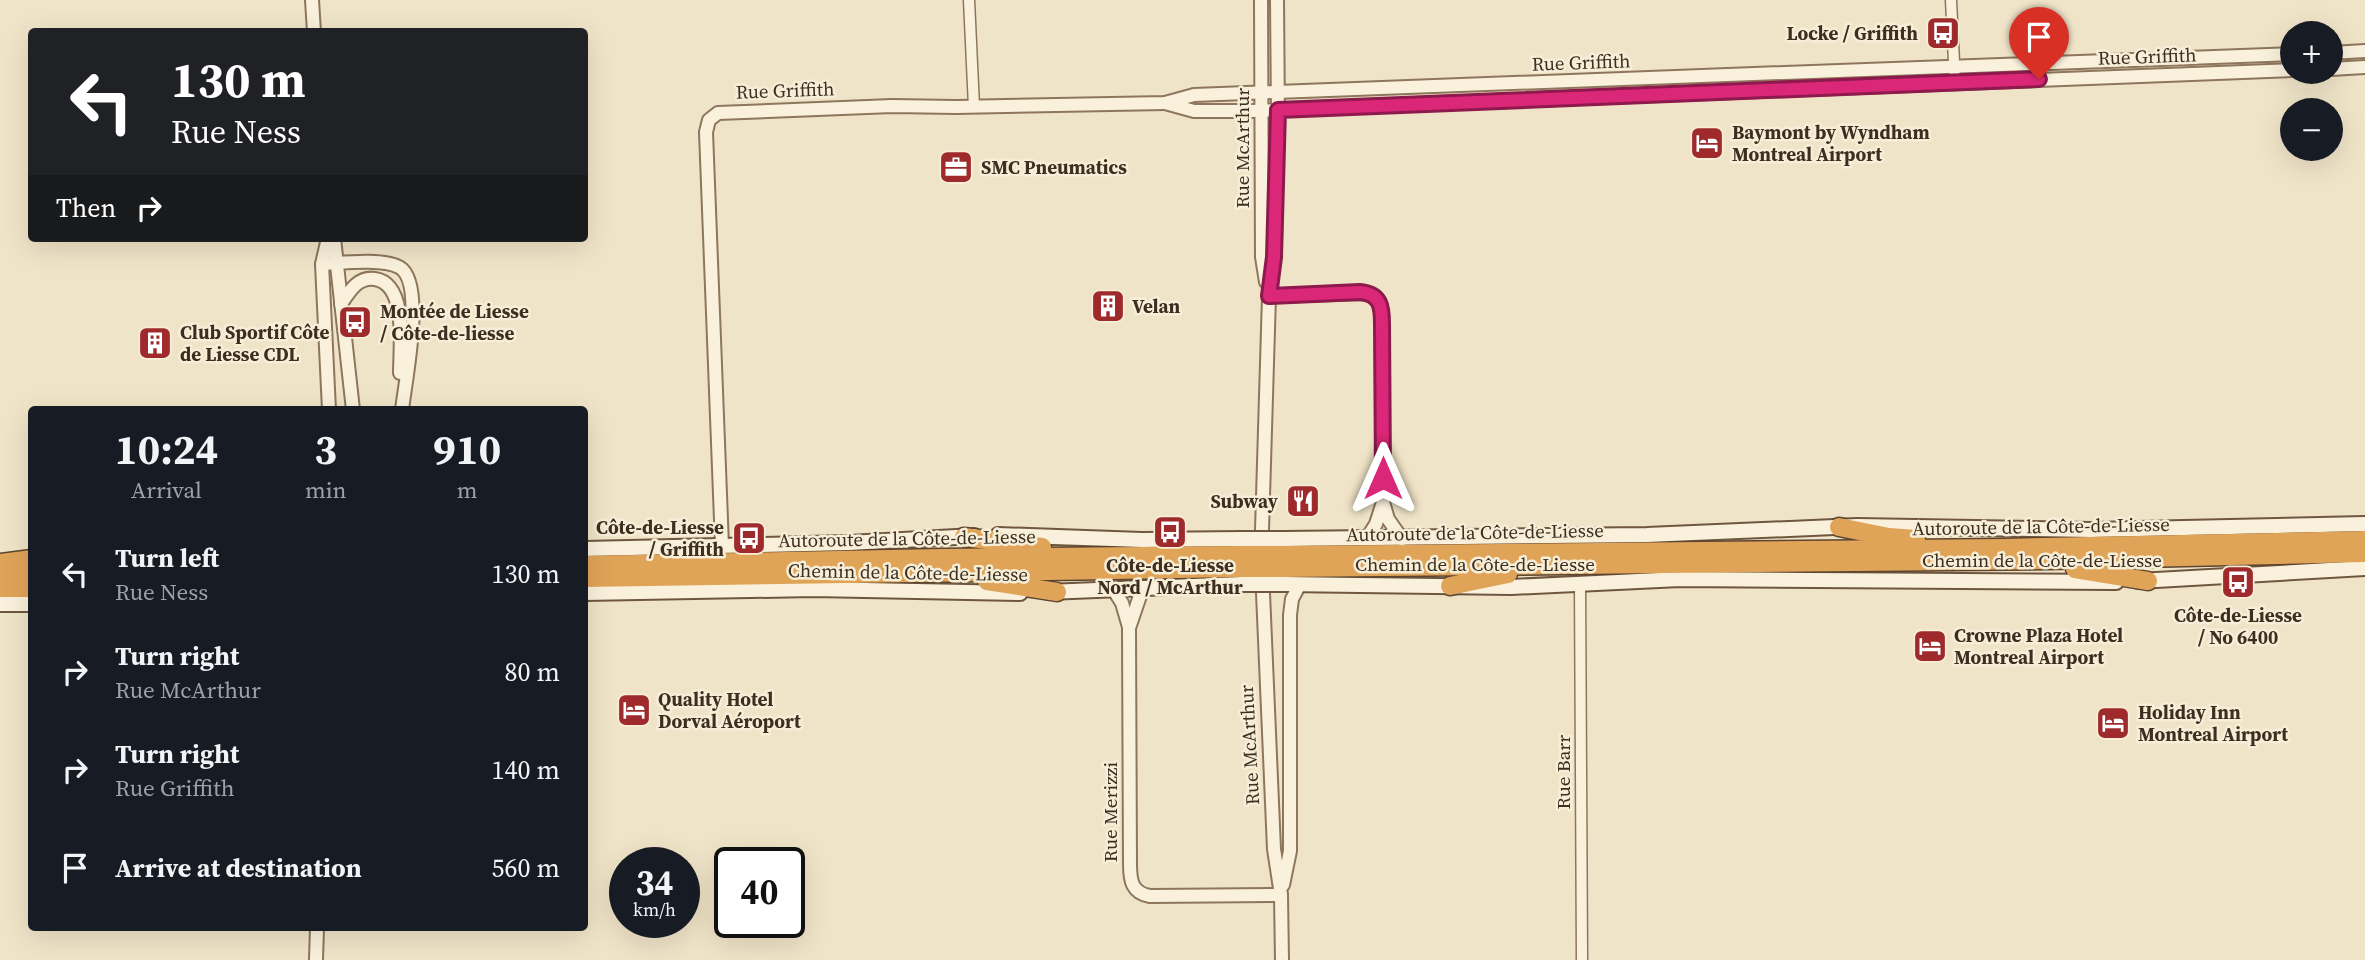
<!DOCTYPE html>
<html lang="en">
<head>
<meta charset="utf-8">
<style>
  :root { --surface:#171b24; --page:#242831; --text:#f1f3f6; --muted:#9ea1a6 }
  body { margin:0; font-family:"Source Serif 4",serif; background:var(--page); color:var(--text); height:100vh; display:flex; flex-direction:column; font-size:26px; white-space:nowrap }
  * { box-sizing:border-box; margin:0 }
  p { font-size:23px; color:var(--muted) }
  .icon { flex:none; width:38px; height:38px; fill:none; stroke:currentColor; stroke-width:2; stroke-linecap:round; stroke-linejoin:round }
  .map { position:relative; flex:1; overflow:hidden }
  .panel { position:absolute; left:28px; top:406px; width:560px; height:525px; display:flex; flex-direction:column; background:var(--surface); border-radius:7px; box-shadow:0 7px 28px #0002 }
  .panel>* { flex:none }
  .top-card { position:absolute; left:28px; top:28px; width:560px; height:214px; border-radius:7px; box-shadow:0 7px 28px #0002; background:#202124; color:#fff; overflow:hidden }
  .controls { position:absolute; left:2280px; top:21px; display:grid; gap:14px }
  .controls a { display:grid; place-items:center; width:63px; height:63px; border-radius:50%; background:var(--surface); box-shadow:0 7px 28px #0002; font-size:35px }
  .speed { position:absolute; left:609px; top:847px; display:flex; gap:14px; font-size:35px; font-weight:700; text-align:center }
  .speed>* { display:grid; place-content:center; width:91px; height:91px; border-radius:50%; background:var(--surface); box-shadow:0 7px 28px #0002; line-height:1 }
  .speed small { font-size:18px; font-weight:400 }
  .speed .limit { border:4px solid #111; border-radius:10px; background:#fff; color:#111 }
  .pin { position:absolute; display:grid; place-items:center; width:60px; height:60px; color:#fff; margin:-72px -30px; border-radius:50% 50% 50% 0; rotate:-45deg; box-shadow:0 0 7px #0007 }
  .pin .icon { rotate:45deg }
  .me { position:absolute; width:77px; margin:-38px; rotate:0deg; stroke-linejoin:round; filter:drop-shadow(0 0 5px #0008) }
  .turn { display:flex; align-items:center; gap:24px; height:147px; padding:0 28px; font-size:32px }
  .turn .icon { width:91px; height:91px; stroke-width:2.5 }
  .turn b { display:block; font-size:49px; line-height:60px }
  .then { display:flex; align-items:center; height:66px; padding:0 28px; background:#0003; gap:14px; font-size:26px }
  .eta { display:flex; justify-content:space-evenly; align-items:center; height:119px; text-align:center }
  .eta b { font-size:42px; font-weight:700; line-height:49px }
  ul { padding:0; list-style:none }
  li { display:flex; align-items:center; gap:21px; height:98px; padding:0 28px }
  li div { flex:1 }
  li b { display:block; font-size:26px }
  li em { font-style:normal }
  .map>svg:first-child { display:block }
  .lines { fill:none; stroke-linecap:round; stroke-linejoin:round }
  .minor-casing { stroke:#8d765c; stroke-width:13 }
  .tertiary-casing { stroke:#8d765c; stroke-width:16 }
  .secondary-casing { stroke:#6f573f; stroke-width:18 }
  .motorway-casing { stroke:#5b4430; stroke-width:21 }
  .minor { stroke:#faf1dc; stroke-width:10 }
  .tertiary { stroke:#faf1dc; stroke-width:12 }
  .secondary { stroke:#faf1dc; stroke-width:14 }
  .motorway { stroke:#e0a458; stroke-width:18 }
  .secondary-bridge-casing { stroke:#6f573f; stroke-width:18; stroke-linecap:butt }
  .motorway-bridge-casing { stroke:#5b4430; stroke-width:21; stroke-linecap:butt }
  .secondary-bridge { stroke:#faf1dc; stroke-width:14 }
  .motorway-bridge { stroke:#e0a458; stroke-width:18 }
  .route-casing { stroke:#8e194d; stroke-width:18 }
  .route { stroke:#db2777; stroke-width:12 }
  .labels { text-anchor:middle; stroke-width:5; stroke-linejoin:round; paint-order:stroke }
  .poi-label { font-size:19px; font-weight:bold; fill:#3d2e20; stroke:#f7eed8; text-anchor:start }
  .street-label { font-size:19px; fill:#3d2e20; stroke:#f7eed8 }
</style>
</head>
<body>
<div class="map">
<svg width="2365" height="960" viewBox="0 0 2365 960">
  <rect width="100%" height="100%" fill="#f0e4c8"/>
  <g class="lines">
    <g class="minor-casing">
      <g id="minor">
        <polyline points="969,0 974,107"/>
        <polyline points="1951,0 1955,83"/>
        <polyline points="1580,583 1582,960"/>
      </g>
    </g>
    <g class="tertiary-casing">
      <g id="tertiary">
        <polyline points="312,0 314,32"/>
        <polyline points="1261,0 1262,257 1266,282"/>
        <polyline points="2331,53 2365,51"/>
        <polyline points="2331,69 2365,67"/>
        <polyline points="1165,103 1194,111 1252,111 2292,70"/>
        <polyline points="328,238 322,264 329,410"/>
        <polyline points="334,238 353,410"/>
        <path d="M322,264C342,263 382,258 399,267C426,281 405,382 402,410"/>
        <path d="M1269,296L1366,293C1382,297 1382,309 1382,324L1383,502L1376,524L1367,538"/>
        <path d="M341,304C349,292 358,276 375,279C408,284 400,348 400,373"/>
        <polyline points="1383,502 1388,519 1402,539"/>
        <polyline points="1262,530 1269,296 1274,256 1278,117 1277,0"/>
        <polyline points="722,546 706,132 709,120 718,113 892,106 956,107 1165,103 1194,95 2292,54"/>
        <path d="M1143,587L1129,628L1130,864C1130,881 1132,893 1150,896L1281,895"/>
        <polyline points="1113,589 1122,603 1129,627"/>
        <polyline points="1263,593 1274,849 1281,895 1282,960"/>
        <polyline points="1283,885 1290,851 1290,615 1292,599 1300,584"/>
        <polyline points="316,960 317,928"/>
      </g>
    </g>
    <g class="secondary-casing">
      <g id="secondary">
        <polyline points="998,535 1142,540 1242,539"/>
        <polyline points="1284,539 1647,535 1857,526 2091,530 2365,524"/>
        <polyline points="584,549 849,543 974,536"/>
        <polyline points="2139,581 2365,568"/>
        <polyline points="1284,584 1511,587 1680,579 2116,582"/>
        <polyline points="1048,592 1242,584"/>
        <polyline points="584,593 814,589 1020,593"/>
        <polyline points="0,604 32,604"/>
      </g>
    </g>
    <g class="motorway-casing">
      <g id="motorway">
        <polyline points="1839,527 1889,537 1916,539"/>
        <polyline points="964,537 1042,547"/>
        <polyline points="1284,555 2003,548 2365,540"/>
        <polyline points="0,563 32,559"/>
        <polyline points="584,565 941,558 1242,555"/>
        <polyline points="1284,568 2049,560 2365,553"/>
        <polyline points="2075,569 2148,581"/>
        <polyline points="0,575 32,575"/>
        <polyline points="584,578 1242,568"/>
        <polyline points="987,581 1057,592"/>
        <polyline points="1450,586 1508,574"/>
        <polyline points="0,588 32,588"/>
      </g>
    </g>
    <use href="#minor" class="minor"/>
    <use href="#tertiary" class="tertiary"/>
    <use href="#secondary" class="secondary"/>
    <use href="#motorway" class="motorway"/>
    <g class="secondary-bridge-casing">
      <g id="secondary-bridge">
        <polyline points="1242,539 1284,539"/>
        <polyline points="1242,584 1284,584"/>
      </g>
    </g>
    <g class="motorway-bridge-casing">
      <g id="motorway-bridge">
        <polyline points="1242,555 1284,555"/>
        <polyline points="1242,568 1284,568"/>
      </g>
    </g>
    <use href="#secondary-bridge" class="secondary-bridge"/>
    <use href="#motorway-bridge" class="motorway-bridge"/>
  </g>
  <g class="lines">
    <g class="route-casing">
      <path id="route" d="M1383,478L1382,324C1382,307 1381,294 1360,292L1269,296L1274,257L1278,110L2039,79"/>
    </g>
    <use href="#route" class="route"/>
  </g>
  <defs>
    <g id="bus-square" transform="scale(1.75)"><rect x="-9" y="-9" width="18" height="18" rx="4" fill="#9e2a2b" stroke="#f7eed8"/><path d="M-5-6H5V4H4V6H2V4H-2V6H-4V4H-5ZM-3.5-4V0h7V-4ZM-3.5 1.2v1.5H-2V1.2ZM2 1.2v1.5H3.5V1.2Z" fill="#fff"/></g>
    <g id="hotel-square" transform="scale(1.75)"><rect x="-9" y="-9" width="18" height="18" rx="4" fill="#9e2a2b" stroke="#f7eed8"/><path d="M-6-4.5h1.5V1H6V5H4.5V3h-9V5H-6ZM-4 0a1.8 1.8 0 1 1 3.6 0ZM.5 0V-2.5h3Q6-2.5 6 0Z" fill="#fff"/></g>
    <g id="office-square" transform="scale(1.75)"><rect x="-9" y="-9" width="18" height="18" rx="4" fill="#9e2a2b" stroke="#f7eed8"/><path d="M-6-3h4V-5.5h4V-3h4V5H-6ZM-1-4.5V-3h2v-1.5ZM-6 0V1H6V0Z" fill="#fff"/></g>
    <g id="building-square" transform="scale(1.75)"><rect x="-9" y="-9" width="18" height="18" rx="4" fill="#9e2a2b" stroke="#f7eed8"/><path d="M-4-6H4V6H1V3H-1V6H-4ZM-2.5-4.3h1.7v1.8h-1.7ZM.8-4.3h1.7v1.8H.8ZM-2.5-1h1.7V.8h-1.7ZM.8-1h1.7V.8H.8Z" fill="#fff"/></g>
    <g id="restaurant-square" transform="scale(1.75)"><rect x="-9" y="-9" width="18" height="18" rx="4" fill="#9e2a2b" stroke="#f7eed8"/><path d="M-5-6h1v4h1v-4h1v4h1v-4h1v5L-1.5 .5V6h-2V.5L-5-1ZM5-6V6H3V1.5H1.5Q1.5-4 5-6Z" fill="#fff"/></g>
  </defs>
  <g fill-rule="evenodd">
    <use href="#bus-square" x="1943" y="33"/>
    <use href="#hotel-square" x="1707" y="143"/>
    <use href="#office-square" x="956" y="167"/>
    <use href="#building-square" x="1108" y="306"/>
    <use href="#bus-square" x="355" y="322"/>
    <use href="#building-square" x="155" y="343"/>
    <use href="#restaurant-square" x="1303" y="501"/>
    <use href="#bus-square" x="1170" y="532"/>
    <use href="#bus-square" x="749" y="538"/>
    <use href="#bus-square" x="2238" y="582"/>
    <use href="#hotel-square" x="1930" y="646"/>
    <use href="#hotel-square" x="634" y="710"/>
    <use href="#hotel-square" x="2113" y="723"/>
  </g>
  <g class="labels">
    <g class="poi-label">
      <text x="1918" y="40" text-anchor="end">Locke / Griffith</text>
      <text x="1732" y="139">Baymont by Wyndham<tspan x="1732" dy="22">Montreal Airport</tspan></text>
      <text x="981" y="174">SMC Pneumatics</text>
      <text x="1132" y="313">Velan</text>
      <text x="380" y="318">Montée de Liesse<tspan x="380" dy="22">/ Côte-de-liesse</tspan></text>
      <text x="180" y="339">Club Sportif Côte<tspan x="180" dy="22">de Liesse CDL</tspan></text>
      <text x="1278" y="508" text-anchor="end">Subway</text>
      <text x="724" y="534" text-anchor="end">Côte-de-Liesse<tspan x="724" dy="22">/ Griffith</tspan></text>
      <text x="1170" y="572" text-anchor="middle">Côte-de-Liesse<tspan x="1170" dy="22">Nord / McArthur</tspan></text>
      <text x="2238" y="622" text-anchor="middle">Côte-de-Liesse<tspan x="2238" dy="22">/ No 6400</tspan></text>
      <text x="1954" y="642">Crowne Plaza Hotel<tspan x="1954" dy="22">Montreal Airport</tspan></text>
      <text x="658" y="706">Quality Hotel<tspan x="658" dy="22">Dorval Aéroport</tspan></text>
      <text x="2138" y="719">Holiday Inn<tspan x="2138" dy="22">Montreal Airport</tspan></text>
    </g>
    <g class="street-label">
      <text transform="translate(2147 56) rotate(-2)" y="7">Rue Griffith</text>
      <text transform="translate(1581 62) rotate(-2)" y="7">Rue Griffith</text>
      <text transform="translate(785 90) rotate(-2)" y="7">Rue Griffith</text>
      <text transform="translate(1242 148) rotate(-90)" y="7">Rue McArthur</text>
      <text transform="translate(2041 526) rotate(-1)" y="7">Autoroute de la Côte-de-Liesse</text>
      <text transform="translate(1475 532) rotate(-1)" y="7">Autoroute de la Côte-de-Liesse</text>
      <text transform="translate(907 538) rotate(-1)" y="7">Autoroute de la Côte-de-Liesse</text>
      <text x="2042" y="567">Chemin de la Côte-de-Liesse</text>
      <text x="1475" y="571">Chemin de la Côte-de-Liesse</text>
      <text transform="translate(908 572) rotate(1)" y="7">Chemin de la Côte-de-Liesse</text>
      <text transform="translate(1249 745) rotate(-93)" y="7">Rue McArthur</text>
      <text transform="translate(1563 772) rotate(-90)" y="7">Rue Barr</text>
      <text transform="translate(1110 812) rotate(-90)" y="7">Rue Merizzi</text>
    </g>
  </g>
</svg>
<div class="controls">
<a>+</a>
<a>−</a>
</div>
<div class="speed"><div>34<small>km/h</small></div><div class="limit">40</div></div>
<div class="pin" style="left:2039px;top:79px;background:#d93025"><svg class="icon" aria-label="arrive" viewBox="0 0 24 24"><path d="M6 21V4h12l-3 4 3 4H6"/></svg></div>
<svg class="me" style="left:1383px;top:478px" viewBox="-20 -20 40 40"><path d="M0-17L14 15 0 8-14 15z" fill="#db2777" stroke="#fff" stroke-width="4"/></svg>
<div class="top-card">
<div class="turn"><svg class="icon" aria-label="left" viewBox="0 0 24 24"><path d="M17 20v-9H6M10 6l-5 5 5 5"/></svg><div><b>130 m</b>Rue Ness</div></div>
<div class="then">Then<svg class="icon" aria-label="right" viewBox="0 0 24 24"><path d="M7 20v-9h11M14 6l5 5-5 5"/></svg></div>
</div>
<section class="panel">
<div class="eta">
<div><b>10:24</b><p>Arrival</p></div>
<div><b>3</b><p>min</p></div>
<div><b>910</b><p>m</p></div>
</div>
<ul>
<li><svg class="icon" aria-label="left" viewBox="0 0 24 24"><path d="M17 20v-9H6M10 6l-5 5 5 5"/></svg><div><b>Turn left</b><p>Rue Ness</p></div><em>130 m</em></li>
<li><svg class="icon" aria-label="right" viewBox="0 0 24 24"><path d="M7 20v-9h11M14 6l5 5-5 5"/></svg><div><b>Turn right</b><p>Rue McArthur</p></div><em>80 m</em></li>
<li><svg class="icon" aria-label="right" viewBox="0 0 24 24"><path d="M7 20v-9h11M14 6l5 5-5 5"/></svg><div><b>Turn right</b><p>Rue Griffith</p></div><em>140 m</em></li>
<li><svg class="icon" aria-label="arrive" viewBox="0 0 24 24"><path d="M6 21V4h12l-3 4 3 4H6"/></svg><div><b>Arrive at destination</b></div><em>560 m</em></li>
</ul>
</section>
</div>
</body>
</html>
